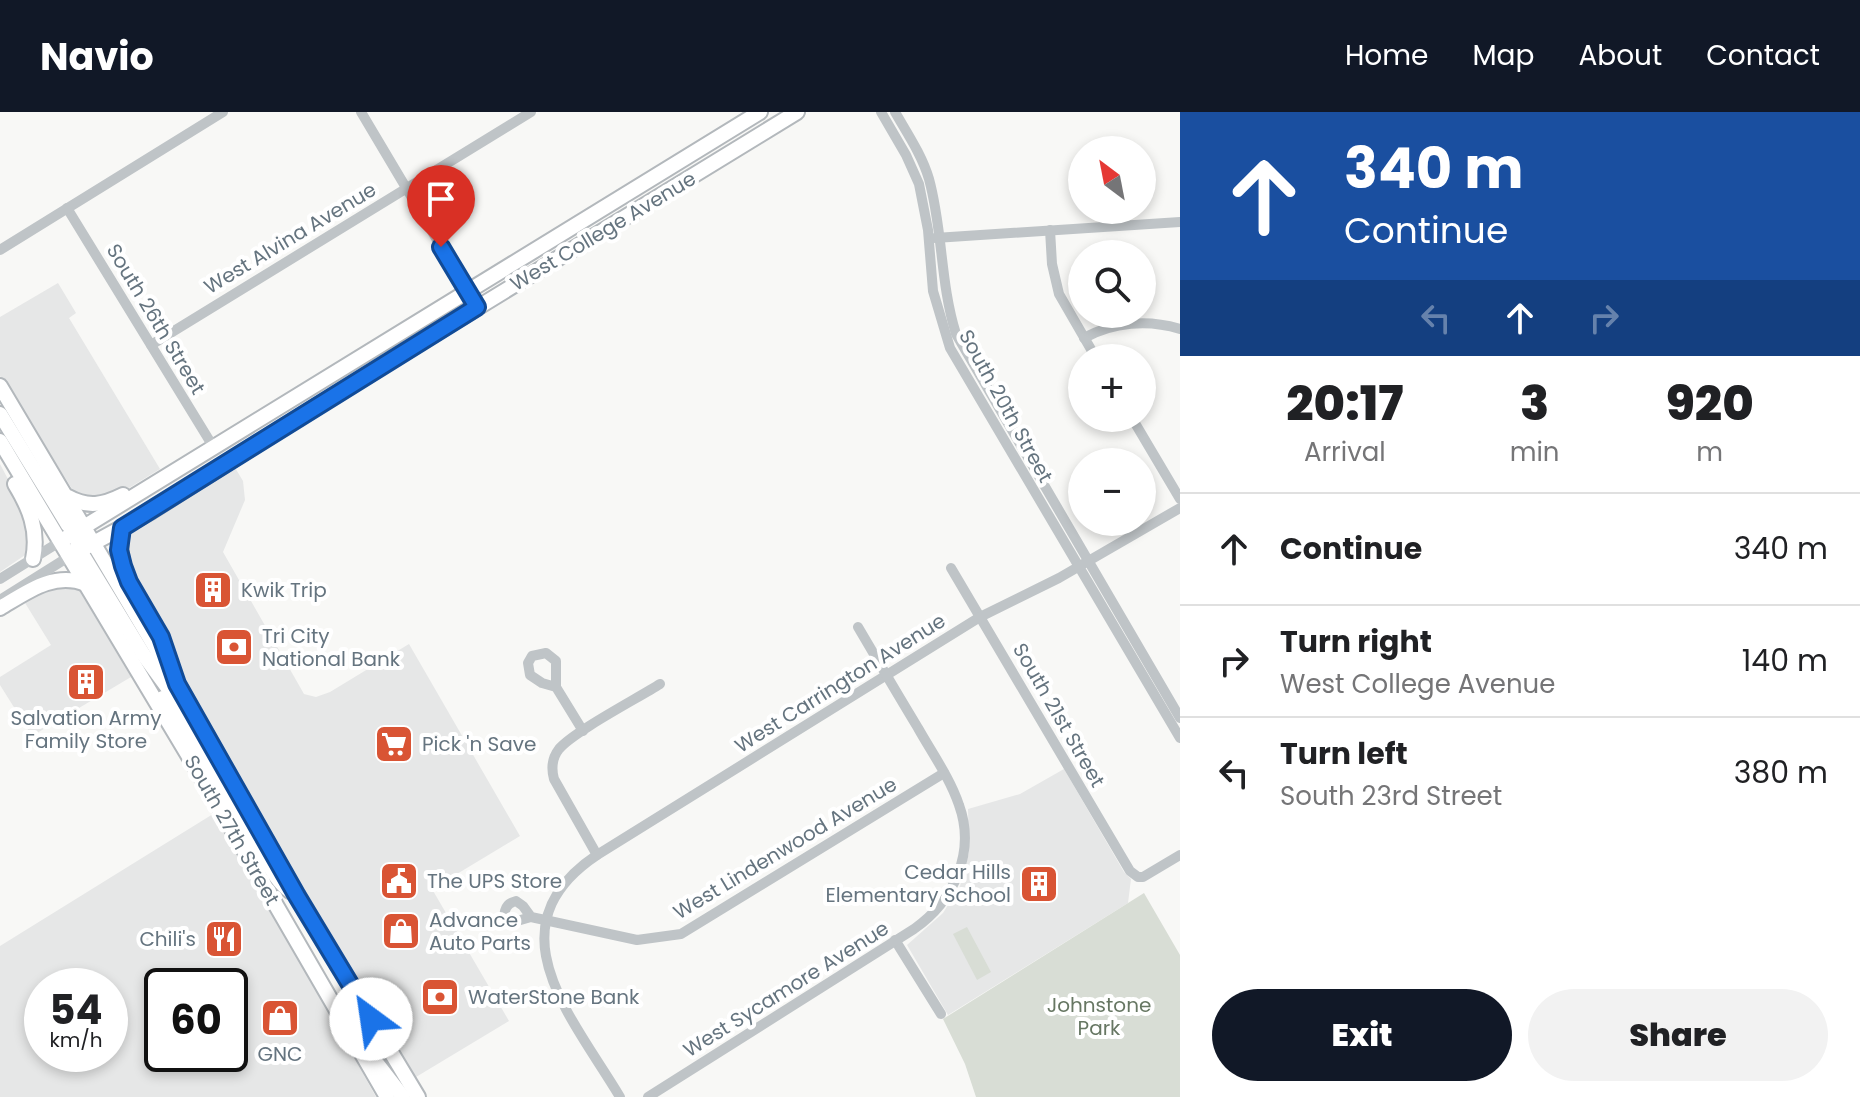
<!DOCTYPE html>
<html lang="en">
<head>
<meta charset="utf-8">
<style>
  :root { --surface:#fff; --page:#f2f2f2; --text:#202124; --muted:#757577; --line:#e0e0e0; --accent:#111827 }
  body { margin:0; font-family:Poppins,sans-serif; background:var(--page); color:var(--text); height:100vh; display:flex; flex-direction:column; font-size:30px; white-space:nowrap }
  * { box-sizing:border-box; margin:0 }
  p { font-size:26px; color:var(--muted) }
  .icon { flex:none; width:44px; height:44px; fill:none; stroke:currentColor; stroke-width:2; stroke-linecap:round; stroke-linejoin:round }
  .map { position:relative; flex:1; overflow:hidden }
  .side { display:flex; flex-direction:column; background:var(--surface); width:680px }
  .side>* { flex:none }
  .guide { background:#1a4fa0; color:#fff; overflow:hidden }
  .needle { width:52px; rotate:328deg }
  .buttons { position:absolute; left:1068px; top:24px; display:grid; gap:16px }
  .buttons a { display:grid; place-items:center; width:88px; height:88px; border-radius:50%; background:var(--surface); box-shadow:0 4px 12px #0003; font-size:40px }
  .speed { position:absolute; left:24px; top:856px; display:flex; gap:16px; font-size:40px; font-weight:700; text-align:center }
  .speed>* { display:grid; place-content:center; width:104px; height:104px; border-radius:50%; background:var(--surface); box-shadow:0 4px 12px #0003; line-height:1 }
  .speed small { font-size:20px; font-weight:400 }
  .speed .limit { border:4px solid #111; border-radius:12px; background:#fff; color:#111 }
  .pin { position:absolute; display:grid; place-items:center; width:68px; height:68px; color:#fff; margin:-82px -34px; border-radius:50% 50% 50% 0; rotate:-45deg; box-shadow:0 0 8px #0007 }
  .pin .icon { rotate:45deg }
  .me { position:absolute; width:88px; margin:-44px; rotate:329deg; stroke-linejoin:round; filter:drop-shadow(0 0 6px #0008) }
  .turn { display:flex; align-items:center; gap:28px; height:168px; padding:0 32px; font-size:36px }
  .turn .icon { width:104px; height:104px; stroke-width:2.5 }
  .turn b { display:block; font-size:56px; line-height:68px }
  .lanes { display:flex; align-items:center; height:76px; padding:0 32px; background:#0003; justify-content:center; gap:40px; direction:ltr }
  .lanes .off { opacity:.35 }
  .eta { display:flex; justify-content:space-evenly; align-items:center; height:136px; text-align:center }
  .eta b { font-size:48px; font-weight:800; line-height:56px }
  .button { display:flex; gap:16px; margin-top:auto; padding:16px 32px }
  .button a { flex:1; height:92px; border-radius:48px; background:var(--accent); color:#fff; font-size:32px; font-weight:800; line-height:92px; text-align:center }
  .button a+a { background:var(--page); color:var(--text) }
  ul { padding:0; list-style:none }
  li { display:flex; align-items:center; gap:24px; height:112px; padding:0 32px; border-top:2px solid var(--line) }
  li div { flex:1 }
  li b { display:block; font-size:30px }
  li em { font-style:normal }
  header { display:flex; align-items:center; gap:48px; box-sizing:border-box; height:112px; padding:0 40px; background:var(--accent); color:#fff }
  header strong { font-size:38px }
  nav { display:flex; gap:44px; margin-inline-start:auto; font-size:28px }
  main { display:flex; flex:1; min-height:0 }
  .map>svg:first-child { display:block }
  .built { fill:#e6e7e7; fill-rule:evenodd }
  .green { fill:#d8ddd5 }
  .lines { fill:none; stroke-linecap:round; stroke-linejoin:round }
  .major-casing { stroke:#b3b8bc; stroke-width:18 }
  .minor { stroke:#bfc4c7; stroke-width:10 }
  .major { stroke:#fff; stroke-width:14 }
  .route-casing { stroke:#114b97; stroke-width:20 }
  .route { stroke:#1a73e8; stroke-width:14 }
  .labels { text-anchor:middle; stroke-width:8; stroke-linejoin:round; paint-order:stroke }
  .street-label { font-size:20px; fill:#65747f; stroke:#fff }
  .poi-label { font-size:20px; fill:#65747f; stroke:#fff; text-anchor:start }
  .park-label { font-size:20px; fill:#677763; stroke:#fff }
</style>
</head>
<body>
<header>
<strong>Navio</strong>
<nav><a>Home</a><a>Map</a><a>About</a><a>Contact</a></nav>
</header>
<main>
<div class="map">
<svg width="1180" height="985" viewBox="0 0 1180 985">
  <rect width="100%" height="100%" fill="#f8f8f6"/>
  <g class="built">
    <polygon points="58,171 76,201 69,206 160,357 124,379 104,387 76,383 0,264 0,205"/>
    <polygon points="0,352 29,407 28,441 0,460"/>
    <polygon points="234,354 243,369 245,388 223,440 304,582 316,585 330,580 409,532 520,724 432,777 509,909 416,965 248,683 133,471 124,425 127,421"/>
    <polygon points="76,473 131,565 32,624 0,573 0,565 51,533 22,486 37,478"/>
    <polygon points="1064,657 1124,760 1131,767 1128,791 948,903 907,833 943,801 960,774 969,741 968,697 1020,682"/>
    <path d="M213,702L304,855L376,985H0V834ZM42,874H110V942H42ZM162,874H230V942H162Z"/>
  </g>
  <g class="green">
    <polygon points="1144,781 1180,843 1180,985 976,985 965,952 943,907"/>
    <polygon points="967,815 991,860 977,868 953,822"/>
  </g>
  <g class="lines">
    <g class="major-casing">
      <g id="major">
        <polyline points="0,274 177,572 297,784 418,985"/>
        <polyline points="0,302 68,413 80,426"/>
        <polyline points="0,329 218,693 387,985"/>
        <path d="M15,372C29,395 39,418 33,447"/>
        <path d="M68,385C88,396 103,393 123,383"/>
        <path d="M122,416C111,463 152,500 167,542"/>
        <polyline points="61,429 760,0"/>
        <polyline points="77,434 143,542 181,594"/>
        <polyline points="70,444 152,399 320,292 797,0"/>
        <path d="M0,496C27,480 54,459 86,472"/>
        <polyline points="163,586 191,624 234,697 245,706 252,705"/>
        <path d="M233,718L239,716C260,724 268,764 290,779"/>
        <polyline points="372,945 403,985"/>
      </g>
    </g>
    <g class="minor">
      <polyline points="361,0 477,195"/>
      <polyline points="881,0 906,43 919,72 928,118 933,179 950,236 1180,626"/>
      <path d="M895,0C907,21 922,43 929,67C943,118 940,171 956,222L1180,606"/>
      <polyline points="67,96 214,336"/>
      <polyline points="1050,118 1052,152 1059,182 1096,246"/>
      <polyline points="935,126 1180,110"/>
      <polyline points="0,138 223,0"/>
      <path d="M1084,226C1113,210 1148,207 1180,217"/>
      <polyline points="151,233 531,0"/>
      <polyline points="1132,306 1180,387"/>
      <polyline points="951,456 1130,759 1138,765 1143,765 1180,743"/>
      <polyline points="0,467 61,429"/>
      <polyline points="0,488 70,444"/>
      <polyline points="556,575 542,571 530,563 528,551 532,544 546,541 556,549 556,575 583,619"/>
      <path d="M597,743L554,667C551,656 552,646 559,637C573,620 638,586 660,572"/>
      <path d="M531,805L523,794L516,789C504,792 501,804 510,811L531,805L637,828L681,822L944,661"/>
      <polyline points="895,828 941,902"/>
      <path d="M620,985C573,906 489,815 597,743L980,505L1059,466L1180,396"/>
      <path d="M648,985L914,817C954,789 976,740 959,693C950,666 932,641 918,616C898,583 878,549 858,515"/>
    </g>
    <use href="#major" class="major"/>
  </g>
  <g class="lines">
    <g class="route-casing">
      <polyline id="route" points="371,907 297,784 177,572 161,525 129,470 123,454 119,438 122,416 477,195 441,135"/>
    </g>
    <use href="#route" class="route"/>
  </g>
  <defs>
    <g id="building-square" transform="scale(2)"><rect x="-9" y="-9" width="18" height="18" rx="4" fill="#d95434" stroke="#fff"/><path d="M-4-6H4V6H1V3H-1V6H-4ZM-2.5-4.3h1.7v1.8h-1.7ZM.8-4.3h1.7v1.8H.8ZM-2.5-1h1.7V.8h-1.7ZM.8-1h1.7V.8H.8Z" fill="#fff"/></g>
    <g id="bank-square" transform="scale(2)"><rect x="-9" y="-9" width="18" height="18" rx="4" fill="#d95434" stroke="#fff"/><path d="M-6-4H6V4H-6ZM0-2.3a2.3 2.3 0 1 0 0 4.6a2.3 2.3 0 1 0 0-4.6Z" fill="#fff"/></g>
    <g id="supermarket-square" transform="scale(2)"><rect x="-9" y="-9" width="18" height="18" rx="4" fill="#d95434" stroke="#fff"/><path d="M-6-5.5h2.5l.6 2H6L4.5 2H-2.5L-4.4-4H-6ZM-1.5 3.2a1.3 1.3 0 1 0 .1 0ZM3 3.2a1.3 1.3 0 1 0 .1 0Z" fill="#fff"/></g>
    <g id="civic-square" transform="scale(2)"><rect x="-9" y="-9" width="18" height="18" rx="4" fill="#d95434" stroke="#fff"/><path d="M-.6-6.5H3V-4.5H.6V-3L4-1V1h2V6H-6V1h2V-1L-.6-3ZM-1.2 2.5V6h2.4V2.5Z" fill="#fff"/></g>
    <g id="shop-square" transform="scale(2)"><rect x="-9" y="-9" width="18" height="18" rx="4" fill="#d95434" stroke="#fff"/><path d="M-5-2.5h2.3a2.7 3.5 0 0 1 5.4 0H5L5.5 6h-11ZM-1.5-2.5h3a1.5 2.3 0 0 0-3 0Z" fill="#fff"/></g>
    <g id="restaurant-square" transform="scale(2)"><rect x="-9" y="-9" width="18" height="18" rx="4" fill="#d95434" stroke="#fff"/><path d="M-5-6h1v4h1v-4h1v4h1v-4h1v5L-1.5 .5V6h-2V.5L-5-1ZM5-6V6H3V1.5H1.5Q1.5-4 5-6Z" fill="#fff"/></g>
  </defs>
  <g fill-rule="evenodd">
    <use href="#building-square" x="213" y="478"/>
    <use href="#bank-square" x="234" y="535"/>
    <use href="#building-square" x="86" y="570"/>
    <use href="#supermarket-square" x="394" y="632"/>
    <use href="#civic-square" x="399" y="769"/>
    <use href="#building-square" x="1039" y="772"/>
    <use href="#shop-square" x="401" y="819"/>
    <use href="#restaurant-square" x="224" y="827"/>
    <use href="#bank-square" x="440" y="885"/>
    <use href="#shop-square" x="280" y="906"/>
  </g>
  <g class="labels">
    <g class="street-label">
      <text transform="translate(603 119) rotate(-31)" y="7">West College Avenue</text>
      <text transform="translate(290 126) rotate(-31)" y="7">West Alvina Avenue</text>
      <text transform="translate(156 207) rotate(59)" y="7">South 26th Street</text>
      <text transform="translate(1006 294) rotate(61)" y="7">South 20th Street</text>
      <text transform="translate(840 571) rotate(-32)" y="7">West Carrington Avenue</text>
      <text transform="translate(1059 603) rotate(60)" y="7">South 21st Street</text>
      <text transform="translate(232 718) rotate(60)" y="7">South 27th Street</text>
      <text transform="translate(785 736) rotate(-31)" y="7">West Lindenwood Avenue</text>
      <text transform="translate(786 877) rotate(-32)" y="7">West Sycamore Avenue</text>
    </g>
    <g class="poi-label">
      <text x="241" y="485">Kwik Trip</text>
      <text x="262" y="531">Tri City<tspan x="262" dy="23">National Bank</tspan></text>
      <text x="86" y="613" text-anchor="middle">Salvation Army<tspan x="86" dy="23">Family Store</tspan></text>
      <text x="422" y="639">Pick 'n Save</text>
      <text x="1011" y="767" text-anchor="end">Cedar Hills<tspan x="1011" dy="23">Elementary School</tspan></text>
      <text x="427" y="776">The UPS Store</text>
      <text x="429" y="815">Advance<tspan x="429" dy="23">Auto Parts</tspan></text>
      <text x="196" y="834" text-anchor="end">Chili's</text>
      <text x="468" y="892">WaterStone Bank</text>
      <text x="280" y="949" text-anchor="middle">GNC</text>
    </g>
    <g class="park-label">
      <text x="1099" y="900">Johnstone<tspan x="1099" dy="23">Park</tspan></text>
    </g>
  </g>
</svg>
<div class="buttons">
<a><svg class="needle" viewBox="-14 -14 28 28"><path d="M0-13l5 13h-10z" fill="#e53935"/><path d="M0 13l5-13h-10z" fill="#757577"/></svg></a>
<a><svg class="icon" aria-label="search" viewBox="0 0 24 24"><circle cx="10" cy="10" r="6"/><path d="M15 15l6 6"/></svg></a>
<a>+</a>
<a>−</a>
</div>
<div class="speed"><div>54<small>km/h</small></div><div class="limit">60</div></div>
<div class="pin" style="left:441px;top:135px;background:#d93025"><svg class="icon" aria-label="arrive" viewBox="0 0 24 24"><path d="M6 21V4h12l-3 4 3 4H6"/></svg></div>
<svg class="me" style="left:371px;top:907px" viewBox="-20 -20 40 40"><circle r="19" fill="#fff"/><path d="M0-13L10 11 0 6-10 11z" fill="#1a73e8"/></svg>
</div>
<section class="side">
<div class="guide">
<div class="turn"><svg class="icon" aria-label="ahead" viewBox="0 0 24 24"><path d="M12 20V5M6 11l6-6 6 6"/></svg><div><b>340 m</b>Continue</div></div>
<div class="lanes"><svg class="icon off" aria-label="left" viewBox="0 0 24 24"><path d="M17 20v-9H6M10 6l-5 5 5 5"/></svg><svg class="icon" aria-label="ahead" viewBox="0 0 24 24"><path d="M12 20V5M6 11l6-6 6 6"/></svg><svg class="icon off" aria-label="right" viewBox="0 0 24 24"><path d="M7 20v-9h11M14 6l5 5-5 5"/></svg></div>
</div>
<div class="eta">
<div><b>20:17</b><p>Arrival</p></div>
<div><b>3</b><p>min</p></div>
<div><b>920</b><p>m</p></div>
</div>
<ul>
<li><svg class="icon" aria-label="ahead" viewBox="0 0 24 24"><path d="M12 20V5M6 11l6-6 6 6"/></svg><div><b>Continue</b></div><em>340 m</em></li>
<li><svg class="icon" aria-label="right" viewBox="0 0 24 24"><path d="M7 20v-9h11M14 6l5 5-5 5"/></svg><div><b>Turn right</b><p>West College Avenue</p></div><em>140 m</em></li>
<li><svg class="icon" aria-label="left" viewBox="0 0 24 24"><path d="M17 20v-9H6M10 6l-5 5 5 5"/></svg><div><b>Turn left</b><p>South 23rd Street</p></div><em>380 m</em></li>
</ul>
<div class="button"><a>Exit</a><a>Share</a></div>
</section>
</main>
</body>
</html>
